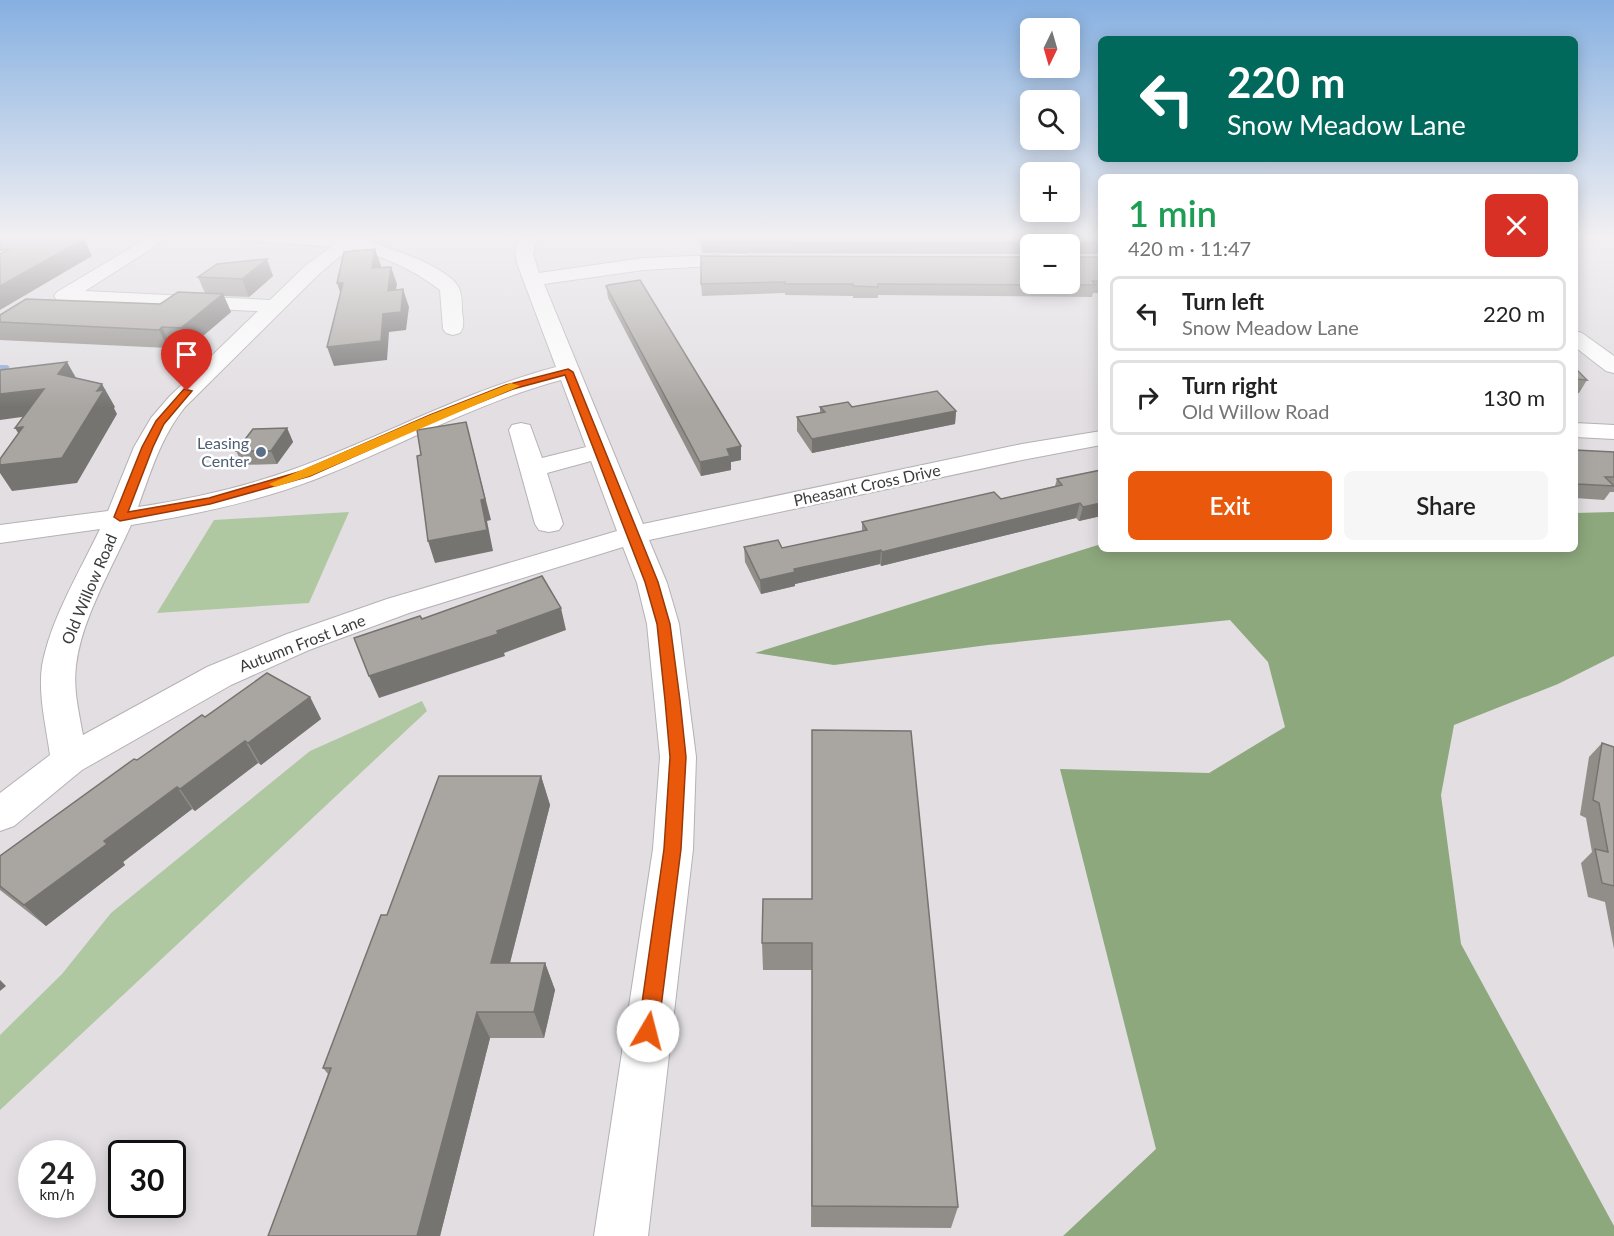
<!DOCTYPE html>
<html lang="en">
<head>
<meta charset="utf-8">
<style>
  :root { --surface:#fff; --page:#f6f6f6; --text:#222; --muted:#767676; --line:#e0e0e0; --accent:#ea580c }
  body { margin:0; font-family:Lato,sans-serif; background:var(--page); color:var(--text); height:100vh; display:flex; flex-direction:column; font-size:22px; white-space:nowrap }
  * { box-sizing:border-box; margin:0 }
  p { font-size:20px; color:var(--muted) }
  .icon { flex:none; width:33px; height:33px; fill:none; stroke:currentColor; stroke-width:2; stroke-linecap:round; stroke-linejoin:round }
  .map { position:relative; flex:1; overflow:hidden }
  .panel { position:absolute; left:1098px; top:174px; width:480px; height:378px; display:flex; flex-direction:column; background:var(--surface); border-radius:9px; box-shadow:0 3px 15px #0003 }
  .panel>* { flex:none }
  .guide { position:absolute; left:1098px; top:36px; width:480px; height:126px; border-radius:9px; box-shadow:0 3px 15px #0003; background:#00695c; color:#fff; overflow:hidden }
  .needle { width:39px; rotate:185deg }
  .controls { position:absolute; left:1020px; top:18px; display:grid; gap:12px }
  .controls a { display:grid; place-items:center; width:60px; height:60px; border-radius:9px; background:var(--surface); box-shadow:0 3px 15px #0003; font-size:30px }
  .speed { position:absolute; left:18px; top:1140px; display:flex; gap:12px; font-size:30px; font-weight:700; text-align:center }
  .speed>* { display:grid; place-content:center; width:78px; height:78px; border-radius:50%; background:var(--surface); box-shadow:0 3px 15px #0003; line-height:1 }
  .speed small { font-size:15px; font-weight:400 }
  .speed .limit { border:3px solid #111; border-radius:9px; background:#fff; color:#111 }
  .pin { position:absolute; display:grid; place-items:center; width:51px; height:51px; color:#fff; margin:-62px -26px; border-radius:50% 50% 50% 0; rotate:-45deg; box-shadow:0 0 6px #0007 }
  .pin .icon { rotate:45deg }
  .me { position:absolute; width:66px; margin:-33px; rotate:8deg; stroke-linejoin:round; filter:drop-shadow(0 0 4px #0008) }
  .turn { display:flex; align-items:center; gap:21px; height:126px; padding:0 30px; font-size:27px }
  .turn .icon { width:78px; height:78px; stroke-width:2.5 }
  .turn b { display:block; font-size:42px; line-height:51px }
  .round { display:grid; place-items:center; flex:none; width:63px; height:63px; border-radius:9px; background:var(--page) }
  .headline { display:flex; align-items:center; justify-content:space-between; height:102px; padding:0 30px }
  h1 { font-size:36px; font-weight:600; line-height:45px; color:#1e9e55 }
  .cta { display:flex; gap:12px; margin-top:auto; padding:12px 30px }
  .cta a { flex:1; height:69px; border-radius:9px; background:var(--accent); color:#fff; font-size:24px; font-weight:600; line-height:69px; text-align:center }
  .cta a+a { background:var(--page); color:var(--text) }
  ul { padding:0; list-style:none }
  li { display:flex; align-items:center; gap:18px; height:75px; margin:0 12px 9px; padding:0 18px; border:3px solid var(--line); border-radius:9px }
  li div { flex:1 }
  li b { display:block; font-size:22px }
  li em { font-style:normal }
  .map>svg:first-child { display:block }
  .green { fill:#b0c8a2 }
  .forest { fill:#8da87d }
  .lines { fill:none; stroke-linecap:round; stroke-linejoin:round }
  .stream { fill:#93abd6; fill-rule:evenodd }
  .minor-casing { stroke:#b5b1b5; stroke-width:2 }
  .minor { fill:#fff; fill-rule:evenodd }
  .wall { fill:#918e8a }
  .shaded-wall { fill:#767471 }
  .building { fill:#a9a5a1; stroke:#767471; stroke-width:1.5 }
  .route { fill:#ea580c; stroke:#983908; stroke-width:1.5 }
  .slow { fill:#f59e0b }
  .service-dot { fill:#5c6f8a; stroke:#fff; stroke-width:2 }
  .labels { text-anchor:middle; stroke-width:5; stroke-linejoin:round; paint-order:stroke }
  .service-label { font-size:16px; fill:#4e5e75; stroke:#fff; text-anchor:end }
  .street-label { font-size:16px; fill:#3d3c3d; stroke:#fff }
</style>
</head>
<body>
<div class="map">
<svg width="1614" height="1236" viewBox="0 0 1614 1236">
  <rect width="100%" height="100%" fill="#e2dee2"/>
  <g class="green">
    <polygon points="349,512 309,603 157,613 214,520"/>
    <polygon points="422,701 427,711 0,1110 0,1035 62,974 111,913 310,751"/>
  </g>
  <polygon class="forest" points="1614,512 1614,656 1558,684 1454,725 1441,795 1461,944 1614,1226 1614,1236 1063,1236 1156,1149 1060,769 1209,773 1285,727 1268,662 1230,620 988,645 834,665 755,653 1101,544 1101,549 1575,549 1575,513"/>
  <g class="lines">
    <polygon class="stream" points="0,365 7,365 10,367 7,369 0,369"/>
    <g class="minor-casing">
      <g id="minor">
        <path d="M152,235H173L85,291L270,300L305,266L331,247L244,240L238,239L235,235H311L350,238L357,235H379L369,242C390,248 449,267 459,288C462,295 462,303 462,311C463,319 465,327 460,333L453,335L446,333L443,329L440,290C414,270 386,257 354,249L339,257L319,274L185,407C161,437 151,471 138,507C192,499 245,487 297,468C384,436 465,391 556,367L518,266L515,254L520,235H538L533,254L539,273L643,258L743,254L749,255L752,259L749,263L743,264L643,270L544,284L643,524L1022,444L1101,431V445L1022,460L649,540L667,583L679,624L696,757L693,849L648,1236H594L653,849L660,757L647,624L637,583L623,547L409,613L309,650L231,685L82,770L14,826L0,831V793L50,755C46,726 38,695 42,666C50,620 80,571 100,529L0,543V525L108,511L134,447L151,418L169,397L258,311L64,302L57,300L54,296L57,292ZM561,380L586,447L542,458L530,425L521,423L512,425L509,430L535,524L539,530L549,532L559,530L563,524L547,473L591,461L617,531L387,599L287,634L207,667L83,735C79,713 73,689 76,666C81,620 112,568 131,525C194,515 256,502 316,479C398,447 475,403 561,380Z"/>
        <polygon points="1575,331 1582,333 1614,356 1614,373 1606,371 1575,347"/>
        <polygon points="1575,423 1614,425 1614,439 1575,437"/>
      </g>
    </g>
    <use href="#minor" class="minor"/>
  </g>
  <g class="wall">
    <polygon points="1101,235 1101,254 1070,254 1070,255 1072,257 1101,257 1101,293 1093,293 1092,297 878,295 878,298 853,298 853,296 785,295 785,293 702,296 701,284 1030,257 1070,244 1030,244 1030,254 702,253 701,242"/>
    <polygon points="273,276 249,297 224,296 231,312 190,347 171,346 168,348 0,340 0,315 160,304 205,293 198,277"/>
    <polygon points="606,286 741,460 731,462 731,470 701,476 608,298"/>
    <polygon points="1575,368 1587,380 1579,393 1575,393"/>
    <polygon points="820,407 852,407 956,411 955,424 812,453 797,431 797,417 820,413"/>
    <polygon points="287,428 293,442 277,464 243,465 236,451"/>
    <polygon points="1575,450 1614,452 1614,492 1610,492 1604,500 1575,498"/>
    <polygon points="1101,470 1101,516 1079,521 1076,518 881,566 880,564 795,584 795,586 761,594 745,562 744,547 782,548 862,531 862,522 1001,499 1055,486 1057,479"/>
    <polygon points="310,697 321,719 261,765 258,763 195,811 192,809 123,862 125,865 46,926 0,890 0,856 137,760 205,717"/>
    <polygon points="1602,743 1614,747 1614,949 1605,902 1588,897 1581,863 1592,852 1586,818 1580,815 1589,757"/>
    <polygon points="541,776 550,805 510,963 545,963 555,990 544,1038 490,1038 440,1236 268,1236 328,1074 323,1068 387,915"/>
    <polygon points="812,899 958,1207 951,1228 811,1227 812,970 763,970 762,943"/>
  </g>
  <g class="shaded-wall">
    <polygon points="84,239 92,256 0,310 0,286"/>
    <polygon points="375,249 381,266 377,286 372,268"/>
    <polygon points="267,259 273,276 249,297 242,279"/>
    <polygon points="391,267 397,284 393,308 388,291"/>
    <polygon points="337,283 343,283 343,301"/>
    <polygon points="403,289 409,307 406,330 389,332 387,360 334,366 327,347 383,314"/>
    <polygon points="223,294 231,312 190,347 181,328"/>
    <polygon points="162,327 171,346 168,348 159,330"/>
    <polygon points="67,362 80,385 58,374"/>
    <polygon points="102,384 115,407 114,408 117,414 77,483 12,491 0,473 0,465 97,391"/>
    <polygon points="44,389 58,412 0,420 0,394"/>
    <polygon points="956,411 955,424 812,453 812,439"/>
    <polygon points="466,422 491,520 487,521 493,551 435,563 428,541"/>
    <polygon points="23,427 30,452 15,428"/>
    <polygon points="287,428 293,442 277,464 271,451"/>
    <polygon points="741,446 741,460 731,462 731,470 701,476 700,462 727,449"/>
    <polygon points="1080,503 1076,518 881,566 882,552"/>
    <polygon points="1101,503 1101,516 1079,521 1083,507"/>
    <polygon points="881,550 880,564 795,584 795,586 761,594 760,580 794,569"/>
    <polygon points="561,608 566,630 504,653 505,656 379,698 369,676 497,631"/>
    <polygon points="310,697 321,719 261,765 248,743"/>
    <polygon points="245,741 258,763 195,811 180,789"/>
    <polygon points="541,776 550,805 503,990 491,963"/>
    <polygon points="177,787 192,809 123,862 125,865 46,926 24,905 104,841"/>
    <polygon points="545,963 555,990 544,1038 534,1012"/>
    <polygon points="0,980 6,986 0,991"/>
    <polygon points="477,1012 490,1038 440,1236 417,1236"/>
  </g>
  <g class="building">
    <polygon points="0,235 66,235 84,239 0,286 0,254 9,249 0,250"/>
    <polygon points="701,235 1101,235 1101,243 1072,243 1070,245 1070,255 1072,257 1101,257 1101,281 1092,281 1095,285 878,284 878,287 853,286 853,284 785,284 785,282 701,284 701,256 1030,257 1030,284 1070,284 1070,244 1033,244 1032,243 701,242"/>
    <polygon points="375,249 372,268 391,267 388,291 403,289 401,312 383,314 381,341 327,347 343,283 337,283 344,252"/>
    <polygon points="267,259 242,279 198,277 217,264"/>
    <polygon points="640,280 741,446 727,449 730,456 700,462 606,286 608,285"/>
    <polygon points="178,292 223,294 181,328 162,327 159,330 0,322 0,315 26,299 160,304"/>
    <polygon points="67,362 58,374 102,384 97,391 104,390 62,458 0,465 0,459 23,427 15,428 44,389 0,394 0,370"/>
    <polygon points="1575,368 1587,380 1575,379"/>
    <polygon points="937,391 956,411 812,439 797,417 825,412 820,407 848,402 852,407"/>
    <polygon points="466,422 485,499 481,500 487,530 428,541 417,456 421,455 417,430"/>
    <polygon points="287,428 271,451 236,451 253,429"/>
    <polygon points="1575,450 1614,452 1614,477 1605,477 1614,486 1577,484 1575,481"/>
    <polygon points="1101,470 1101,503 1083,507 1080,503 882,552 881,550 794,569 795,572 760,580 744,547 778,540 782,548 867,530 862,522 994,492 1001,499 1062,485 1057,479"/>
    <polygon points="542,576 561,608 497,631 498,634 369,676 354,638 420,616 422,619"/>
    <polygon points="267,673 310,697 248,743 245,741 180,789 177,787 104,841 107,844 24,905 0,886 0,856 134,759 137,760 202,715 205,717"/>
    <polygon points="812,730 911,731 958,1207 812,1206 812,943 762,943 763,899 812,899"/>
    <polygon points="1602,743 1614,747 1614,886 1602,883 1595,849 1608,852 1599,803 1593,800"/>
    <polygon points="439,776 541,776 491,963 545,963 534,1012 477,1012 417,1236 268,1236 331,1068 323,1068 381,915 387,915"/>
  </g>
  <linearGradient id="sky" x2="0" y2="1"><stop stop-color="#86b0e1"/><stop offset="0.58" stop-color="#f2f0f2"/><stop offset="1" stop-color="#f2f0f2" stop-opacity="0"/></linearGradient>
  <rect width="1614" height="408" fill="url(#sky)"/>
  <polygon class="route" points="568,369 573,372 658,582 670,624 680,700 686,757 681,849 658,1031 655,1038 648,1041 641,1038 638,1031 664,849 670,757 665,700 657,624 645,582 565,375 513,389 438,419 310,476 210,504 120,521 114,517 142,447 156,421 184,389 192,391 164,424 153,447 128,512 209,498 302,471 430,415 506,385"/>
  <polygon class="slow" points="511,383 520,386 310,476 275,487 269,484 430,415"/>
  <circle class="service-dot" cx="261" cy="452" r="6"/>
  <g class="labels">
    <g class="service-label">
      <text x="249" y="449">Leasing<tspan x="249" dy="18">Center</tspan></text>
    </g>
    <g class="street-label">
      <text transform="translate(867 485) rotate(-12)" y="6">Pheasant Cross Drive</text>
      <text transform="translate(89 589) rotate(-67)" y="6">Old Willow Road</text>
      <text transform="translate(302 643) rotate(-21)" y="6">Autumn Frost Lane</text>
    </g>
  </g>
</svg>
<div class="controls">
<a><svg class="needle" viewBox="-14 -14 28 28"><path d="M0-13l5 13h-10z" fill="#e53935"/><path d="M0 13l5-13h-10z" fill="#767676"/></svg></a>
<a><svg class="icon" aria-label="search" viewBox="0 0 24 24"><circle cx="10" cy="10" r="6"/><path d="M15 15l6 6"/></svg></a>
<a>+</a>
<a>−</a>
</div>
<div class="speed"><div>24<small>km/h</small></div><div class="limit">30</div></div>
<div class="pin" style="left:187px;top:391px;background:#d93025"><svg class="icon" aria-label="arrive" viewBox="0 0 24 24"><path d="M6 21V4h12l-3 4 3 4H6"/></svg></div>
<svg class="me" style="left:648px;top:1031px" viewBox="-20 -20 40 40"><circle r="19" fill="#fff"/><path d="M0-13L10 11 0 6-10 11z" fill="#ea580c"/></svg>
<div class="guide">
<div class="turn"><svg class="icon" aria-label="left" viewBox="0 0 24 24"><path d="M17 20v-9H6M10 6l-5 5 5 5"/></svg><div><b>220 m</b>Snow Meadow Lane</div></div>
</div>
<section class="panel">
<div class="headline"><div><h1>1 min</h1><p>420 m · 11:47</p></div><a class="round" style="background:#d93025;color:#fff"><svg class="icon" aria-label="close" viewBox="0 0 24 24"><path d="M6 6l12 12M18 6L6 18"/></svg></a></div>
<ul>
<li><svg class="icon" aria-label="left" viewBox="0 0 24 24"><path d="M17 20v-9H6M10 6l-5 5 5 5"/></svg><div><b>Turn left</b><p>Snow Meadow Lane</p></div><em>220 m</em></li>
<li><svg class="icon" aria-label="right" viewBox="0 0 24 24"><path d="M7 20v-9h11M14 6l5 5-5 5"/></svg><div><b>Turn right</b><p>Old Willow Road</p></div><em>130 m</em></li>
</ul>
<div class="cta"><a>Exit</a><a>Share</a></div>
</section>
</div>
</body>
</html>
